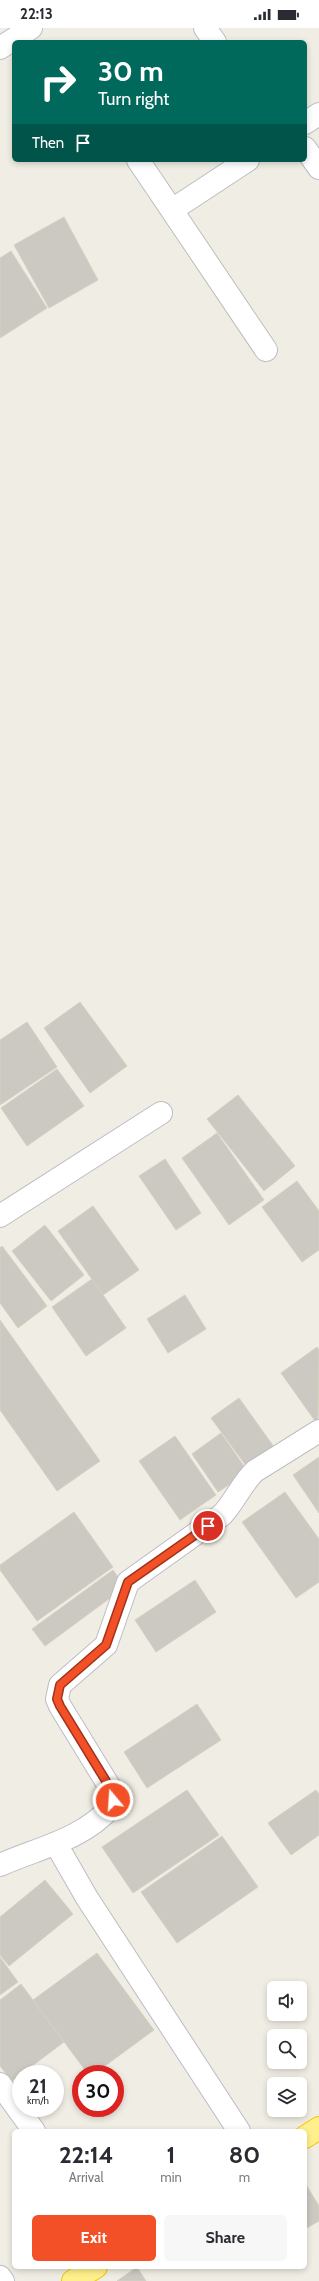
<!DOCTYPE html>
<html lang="en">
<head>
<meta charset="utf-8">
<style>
  :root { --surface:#fff; --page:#f7f7f7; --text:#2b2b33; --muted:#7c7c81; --accent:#f35027 }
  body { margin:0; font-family:Cabin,sans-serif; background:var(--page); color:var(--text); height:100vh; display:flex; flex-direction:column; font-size:15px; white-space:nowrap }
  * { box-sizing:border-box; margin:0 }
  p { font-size:13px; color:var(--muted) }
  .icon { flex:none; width:22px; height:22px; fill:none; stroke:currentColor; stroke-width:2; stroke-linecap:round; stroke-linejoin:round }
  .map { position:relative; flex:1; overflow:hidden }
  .drawer { position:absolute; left:12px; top:2101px; width:295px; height:140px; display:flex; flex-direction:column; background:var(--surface); border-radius:6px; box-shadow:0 2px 6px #0003 }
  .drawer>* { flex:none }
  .guide { position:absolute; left:12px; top:12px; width:295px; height:122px; border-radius:6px; box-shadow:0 2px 6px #0003; background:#00695c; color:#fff; overflow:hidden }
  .fabs { position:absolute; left:267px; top:1953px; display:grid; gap:8px }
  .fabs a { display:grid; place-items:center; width:40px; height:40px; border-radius:6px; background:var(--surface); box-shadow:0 2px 6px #0003; font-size:20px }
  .speed { position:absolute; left:12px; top:2037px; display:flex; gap:8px; font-size:20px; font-weight:700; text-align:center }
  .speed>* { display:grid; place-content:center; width:52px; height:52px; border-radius:50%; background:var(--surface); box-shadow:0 2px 6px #0003; line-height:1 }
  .speed small { font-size:10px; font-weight:400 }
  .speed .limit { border:6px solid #d22; background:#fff; color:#111 }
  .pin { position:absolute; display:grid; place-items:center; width:34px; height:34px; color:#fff; margin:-17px; border:2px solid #fff; border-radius:50%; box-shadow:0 1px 4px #0007 }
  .me { position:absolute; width:44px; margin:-22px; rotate:342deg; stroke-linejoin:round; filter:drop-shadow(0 0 3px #0008) }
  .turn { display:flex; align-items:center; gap:14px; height:84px; padding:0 20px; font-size:18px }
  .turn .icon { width:52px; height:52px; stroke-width:2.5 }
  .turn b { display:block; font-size:28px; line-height:34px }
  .then { display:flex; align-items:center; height:38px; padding:0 20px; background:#0003; gap:8px; font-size:15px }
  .eta { display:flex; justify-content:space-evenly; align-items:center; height:68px; text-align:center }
  .eta b { font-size:24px; font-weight:800; line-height:28px }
  .button { display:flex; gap:8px; margin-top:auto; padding:8px 20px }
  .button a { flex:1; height:46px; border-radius:6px; background:var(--accent); color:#fff; font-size:16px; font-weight:800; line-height:46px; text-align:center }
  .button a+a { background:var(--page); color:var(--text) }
  .status { display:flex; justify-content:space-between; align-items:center; height:28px; padding:0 20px; background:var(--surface); direction:ltr }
  .status svg { height:11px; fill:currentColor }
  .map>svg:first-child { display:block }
  .building { fill:#cbc9c1; stroke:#d5d1c2 }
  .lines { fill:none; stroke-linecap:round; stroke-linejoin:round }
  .street-casing { stroke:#bcbdc4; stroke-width:24 }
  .highway-casing { stroke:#f4c500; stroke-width:24 }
  .street { stroke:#fff; stroke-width:22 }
  .highway { stroke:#fff08c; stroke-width:22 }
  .route-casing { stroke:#9e3419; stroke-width:10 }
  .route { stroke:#f35027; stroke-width:7 }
</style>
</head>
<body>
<div class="status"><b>22:13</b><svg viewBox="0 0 49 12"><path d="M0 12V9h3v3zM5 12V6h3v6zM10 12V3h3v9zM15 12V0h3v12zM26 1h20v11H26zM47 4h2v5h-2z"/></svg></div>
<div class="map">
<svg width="319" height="2253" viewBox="0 0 319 2253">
  <rect width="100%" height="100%" fill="#f0eee4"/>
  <g class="building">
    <polygon points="64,189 98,252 49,280 14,217"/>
    <polygon points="11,223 47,280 0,310 0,230"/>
    <polygon points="80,974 127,1038 90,1065 44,1000"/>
    <polygon points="27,994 57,1039 0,1077 0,1012"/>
    <polygon points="57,1041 84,1078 27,1118 1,1080"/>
    <polygon points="238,1067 295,1138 264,1163 207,1091"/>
    <polygon points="217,1105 264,1172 229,1197 182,1130"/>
    <polygon points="165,1131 201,1185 176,1202 139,1148"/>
    <polygon points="297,1153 319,1183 319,1222 302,1234 262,1179"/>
    <polygon points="93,1178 139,1242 103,1267 58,1203"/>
    <polygon points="45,1197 84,1247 51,1273 12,1223"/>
    <polygon points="2,1218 47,1278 18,1300 0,1275 0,1220"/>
    <polygon points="92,1251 126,1300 86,1328 52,1279"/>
    <polygon points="185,1267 206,1301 168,1325 147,1291"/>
    <polygon points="0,1292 100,1433 57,1463 0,1382"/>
    <polygon points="317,1319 319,1322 318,1397 281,1345"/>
    <polygon points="239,1370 274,1419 247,1439 211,1390"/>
    <polygon points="221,1405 248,1444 218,1464 192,1426"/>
    <polygon points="175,1408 216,1467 180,1492 139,1433"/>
    <polygon points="319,1429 319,1485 293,1447"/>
    <polygon points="285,1464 319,1511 319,1554 296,1570 242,1494"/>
    <polygon points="74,1484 113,1539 37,1593 0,1542 0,1537"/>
    <polygon points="113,1542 125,1559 45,1618 32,1601"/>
    <polygon points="195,1552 216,1584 156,1624 135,1592"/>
    <polygon points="197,1676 221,1712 147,1760 124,1724"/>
    <polygon points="187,1762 219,1807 133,1865 102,1819"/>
    <polygon points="316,1762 319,1766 319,1807 291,1827 268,1795"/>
    <polygon points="222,1808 258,1859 177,1915 141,1864"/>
    <polygon points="45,1852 73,1886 9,1938 0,1927 0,1889"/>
    <polygon points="97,1925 154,2002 94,2046 88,2046 33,1972"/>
    <polygon points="0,1929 18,1954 0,1967"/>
    <polygon points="21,1956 64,2014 12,2053 0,2038 0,1972"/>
    <polygon points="305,2155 319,2178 319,2193 305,2201"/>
    <polygon points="137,2239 146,2253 117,2253"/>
  </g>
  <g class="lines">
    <g class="street-casing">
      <g id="street">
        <polyline points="205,0 215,14"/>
        <polyline points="0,20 31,0"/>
        <polyline points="305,95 319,86"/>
        <polyline points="305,120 319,140"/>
        <polyline points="138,132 266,322"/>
        <polyline points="172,182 248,132"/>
        <polyline points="0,1188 161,1085"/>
        <polyline points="56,1816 87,1870 239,2103"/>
        <path d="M0,1837C38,1820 82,1812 111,1779L113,1766L109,1758L60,1678L57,1671L60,1657L106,1617L128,1554L222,1487C235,1473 242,1455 255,1443L319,1403"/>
        <polyline points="0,2056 34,2103"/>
        <polyline points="0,2249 3,2253"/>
      </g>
    </g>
    <g class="highway-casing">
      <g id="highway">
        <polyline points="305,2109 319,2100"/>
        <polyline points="73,2253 96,2239"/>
      </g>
    </g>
    <use href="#street" class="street"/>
    <use href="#highway" class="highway"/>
  </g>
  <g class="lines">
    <g class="route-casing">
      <polyline id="route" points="113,1772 109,1758 60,1678 57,1671 60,1657 106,1617 128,1554 208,1498"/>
    </g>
    <use href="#route" class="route"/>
  </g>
</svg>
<div class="fabs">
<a><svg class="icon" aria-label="sound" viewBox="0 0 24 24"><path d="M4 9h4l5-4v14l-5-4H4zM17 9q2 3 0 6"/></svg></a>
<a><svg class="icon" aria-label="search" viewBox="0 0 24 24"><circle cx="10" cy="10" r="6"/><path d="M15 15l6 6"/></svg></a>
<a><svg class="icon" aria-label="layers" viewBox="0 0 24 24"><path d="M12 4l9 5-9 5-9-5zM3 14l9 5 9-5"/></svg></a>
</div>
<div class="speed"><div>21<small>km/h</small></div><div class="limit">30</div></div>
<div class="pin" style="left:208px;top:1498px;background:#d93025"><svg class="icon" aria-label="arrive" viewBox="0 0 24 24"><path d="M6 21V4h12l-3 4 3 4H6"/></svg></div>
<svg class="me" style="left:113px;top:1772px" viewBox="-20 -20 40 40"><circle r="17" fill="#f35027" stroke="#fff" stroke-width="3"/><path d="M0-11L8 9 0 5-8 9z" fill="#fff"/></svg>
<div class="guide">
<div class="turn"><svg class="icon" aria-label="right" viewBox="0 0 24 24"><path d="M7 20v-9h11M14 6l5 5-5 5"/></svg><div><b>30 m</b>Turn right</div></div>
<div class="then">Then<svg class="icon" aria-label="arrive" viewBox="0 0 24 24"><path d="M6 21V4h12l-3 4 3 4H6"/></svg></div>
</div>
<section class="drawer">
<div class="eta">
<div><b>22:14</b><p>Arrival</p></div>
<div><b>1</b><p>min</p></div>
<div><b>80</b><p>m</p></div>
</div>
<div class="button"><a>Exit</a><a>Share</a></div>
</section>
</div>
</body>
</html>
